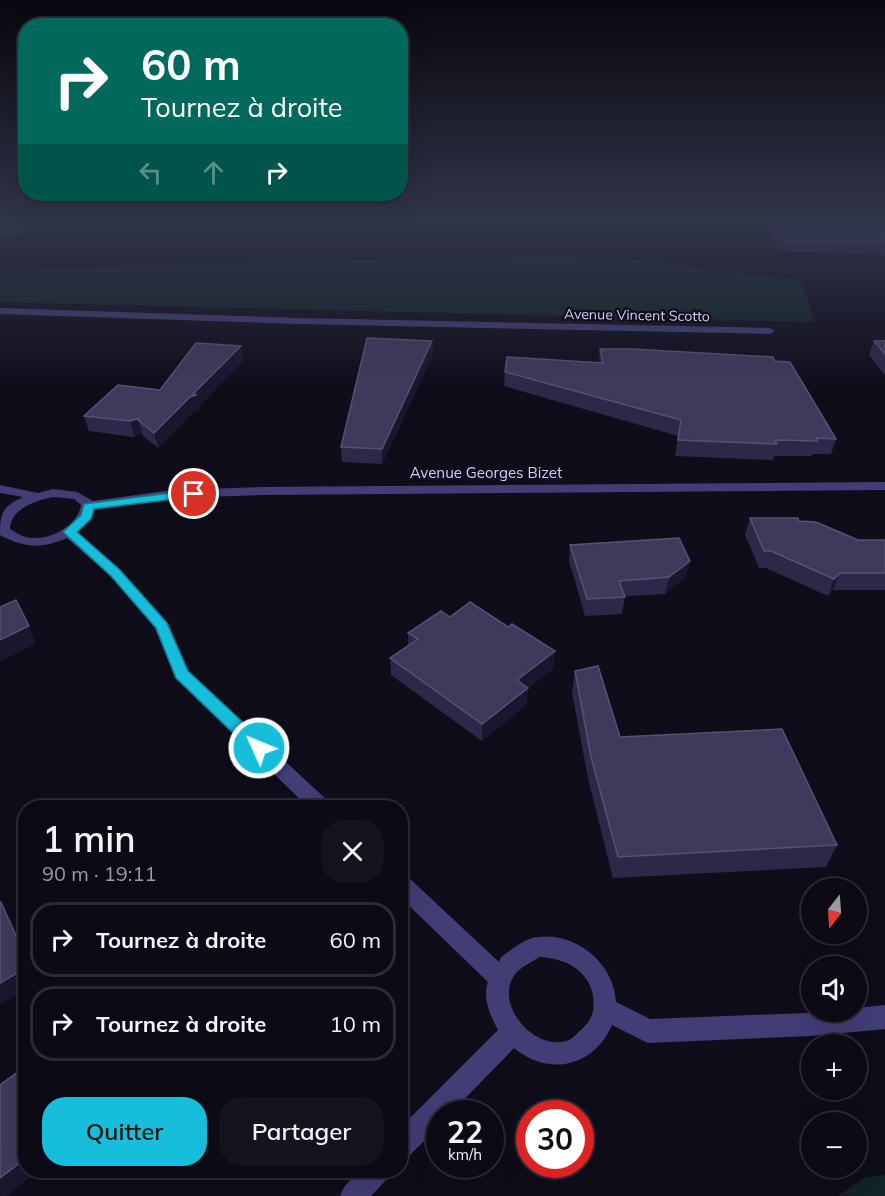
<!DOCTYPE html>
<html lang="fr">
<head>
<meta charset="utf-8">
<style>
  :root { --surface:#0c0a14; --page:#15131d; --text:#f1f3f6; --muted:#9a9aa0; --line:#2c2b34; --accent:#17bedb }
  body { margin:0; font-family:Mulish,sans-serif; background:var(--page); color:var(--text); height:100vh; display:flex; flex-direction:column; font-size:22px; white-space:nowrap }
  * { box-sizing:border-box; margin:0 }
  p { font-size:20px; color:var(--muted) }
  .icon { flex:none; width:33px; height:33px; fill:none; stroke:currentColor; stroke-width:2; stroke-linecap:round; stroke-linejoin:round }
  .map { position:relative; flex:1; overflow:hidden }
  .panel { position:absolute; left:18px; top:800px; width:390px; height:378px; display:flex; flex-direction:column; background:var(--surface); border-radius:24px; box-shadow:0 6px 24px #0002,0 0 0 2px var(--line) }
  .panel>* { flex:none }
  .banner { position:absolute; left:18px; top:18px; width:390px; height:183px; border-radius:24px; box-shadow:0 6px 24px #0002,0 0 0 2px var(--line); background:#00695c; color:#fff; overflow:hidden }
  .needle { width:39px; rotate:197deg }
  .fabs { position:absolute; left:801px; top:878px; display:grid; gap:12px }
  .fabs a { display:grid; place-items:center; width:66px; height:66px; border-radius:50%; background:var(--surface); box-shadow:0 6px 24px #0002,0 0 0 2px var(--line); font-size:30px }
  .speed { position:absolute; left:426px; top:1100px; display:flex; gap:12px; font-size:30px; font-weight:700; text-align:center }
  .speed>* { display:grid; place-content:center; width:78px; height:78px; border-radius:50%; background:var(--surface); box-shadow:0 6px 24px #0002,0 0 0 2px var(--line); line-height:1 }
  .speed small { font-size:15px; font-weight:400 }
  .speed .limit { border:9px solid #d22; background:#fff; color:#111 }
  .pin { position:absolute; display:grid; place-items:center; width:51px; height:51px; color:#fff; margin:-26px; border:3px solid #fff; border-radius:50%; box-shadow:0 2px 6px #0007 }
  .me { position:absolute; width:66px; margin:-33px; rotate:314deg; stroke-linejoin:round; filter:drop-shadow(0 0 4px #0008) }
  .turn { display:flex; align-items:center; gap:21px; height:126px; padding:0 24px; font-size:27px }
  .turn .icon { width:78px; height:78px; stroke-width:2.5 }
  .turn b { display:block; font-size:42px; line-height:51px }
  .lanes { display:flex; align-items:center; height:57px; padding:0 24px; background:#0003; justify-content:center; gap:30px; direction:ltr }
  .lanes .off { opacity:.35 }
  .round { display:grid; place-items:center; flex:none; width:63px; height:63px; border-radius:24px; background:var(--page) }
  .head { display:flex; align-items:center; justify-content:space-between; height:102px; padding:0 24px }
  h1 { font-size:36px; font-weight:600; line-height:45px }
  .cta { display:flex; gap:12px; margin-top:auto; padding:12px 24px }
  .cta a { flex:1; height:69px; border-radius:24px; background:var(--accent); color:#111; font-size:24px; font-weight:600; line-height:69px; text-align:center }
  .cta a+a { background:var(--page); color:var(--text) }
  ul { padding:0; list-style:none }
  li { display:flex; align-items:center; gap:18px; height:75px; margin:0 12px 9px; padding:0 12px; border:3px solid var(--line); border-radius:24px }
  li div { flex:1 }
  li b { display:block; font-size:22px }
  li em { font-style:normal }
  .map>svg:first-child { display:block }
  .green { fill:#112425 }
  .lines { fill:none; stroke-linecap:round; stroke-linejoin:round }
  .minor { fill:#423d75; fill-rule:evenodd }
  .wall { fill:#2f2747 }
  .shaded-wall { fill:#1b152e }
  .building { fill:#41395b; stroke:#585074; stroke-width:1.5 }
  .route { fill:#17bedb; stroke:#0f7c8e; stroke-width:1.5 }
  .labels { text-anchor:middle; stroke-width:4.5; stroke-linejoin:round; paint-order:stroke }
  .far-street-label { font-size:14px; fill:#d4cdfa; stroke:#100d1b }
  .street-label { font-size:15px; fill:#d4cdfa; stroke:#100d1b }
</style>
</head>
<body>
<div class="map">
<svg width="885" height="1196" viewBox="0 0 885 1196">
  <rect width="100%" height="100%" fill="#100d1b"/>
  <g class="green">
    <polygon points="552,255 629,259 802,281 814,322 0,302 0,270"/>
    <polygon points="885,1175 885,1196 838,1196 864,1178"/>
  </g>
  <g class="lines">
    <g class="minor">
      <polygon points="0,308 299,318 770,328 775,331 770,334 299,324 0,314"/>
      <path d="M885,482V490L262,495L172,498L94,509L91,517L77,532L120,570L167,622L188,671L328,801L331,807H308L175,678L155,628L110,576L67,538C42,549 24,548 0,535C0,513 2,507 23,497L0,493V485L38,493L53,489L77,492L93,501L172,490L262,487ZM53,497L74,499L81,505C78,527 45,544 23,536C19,535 14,531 10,529C11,508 35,501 53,497Z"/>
      <path d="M400,874L407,876L499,962L501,957C511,950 525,938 538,937C576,932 614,963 616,1002L650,1019L856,1011V1008L885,1005V1029L811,1036L648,1043L612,1025C594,1067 549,1077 514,1048L451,1113H440V1125L409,1156L400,1160V1128L498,1030C491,1017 482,998 488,982L400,897ZM539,957C570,958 598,976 593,1011C591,1020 587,1024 581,1030C578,1032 574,1037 571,1039C537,1056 491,1003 516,973C521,967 532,962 539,957Z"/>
      <polygon points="360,1170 391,1170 387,1179 371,1196 340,1196 344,1187"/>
    </g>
  </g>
  <g class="wall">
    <polygon points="0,220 40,220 25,235 0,236"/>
    <polygon points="763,220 885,220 885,255 779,251"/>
    <polygon points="432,341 433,354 382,464 342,462 341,447"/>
    <polygon points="874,341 885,341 885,375 869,355"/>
    <polygon points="600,349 775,361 836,439 831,454 813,454 812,456 774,456 773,460 675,456 678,436 504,386 505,372 599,362"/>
    <polygon points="244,360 198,407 199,410 193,412 158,448 142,435 142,433 134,437 89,431 84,416 160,390"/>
    <polygon points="750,518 799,521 858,540 885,543 885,590 833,590 828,596 766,568 759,568 745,535"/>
    <polygon points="570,545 686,577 665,594 625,596 622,614 585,616 569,561"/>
    <polygon points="450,617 508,627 555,651 553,669 528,688 526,705 482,741 391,675 390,658 408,645 408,633"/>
    <polygon points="575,671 620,737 837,845 826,867 613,878 588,778 572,693"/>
  </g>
  <g class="shaded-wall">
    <polygon points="29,220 40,220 25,235 22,227"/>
    <polygon points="432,341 433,354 382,464 382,449"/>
    <polygon points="241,346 244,360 198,407 199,410 193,412 158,448 154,433"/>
    <polygon points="140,418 138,420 142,433 134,437 130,421"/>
    <polygon points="690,561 686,577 665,594 669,577"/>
    <polygon points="840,573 833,590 828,596 834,579"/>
    <polygon points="29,626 36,644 0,661 0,640"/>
    <polygon points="555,651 553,669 528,688 526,705 482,741 482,724 517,680"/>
    <polygon points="1,902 10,918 26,952 26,959"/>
    <polygon points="26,968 26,989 0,1005 0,983"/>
    <polygon points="26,1158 26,1170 39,1170 7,1196 0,1196 0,1178"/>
    <polygon points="45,1170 65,1170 53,1179"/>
  </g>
  <g class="building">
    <polygon points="0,220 29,220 22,227 0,227"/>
    <polygon points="771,220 885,220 885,244 781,241"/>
    <polygon points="367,338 432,341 382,449 341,447"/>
    <polygon points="874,341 885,341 885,354"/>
    <polygon points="196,343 241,346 193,394 196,395 190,397 154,433 138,420 140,418 130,421 84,416 118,385 160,390"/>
    <polygon points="600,349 632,349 773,357 775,361 790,362 836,439 816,438 817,441 775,440 777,444 678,440 681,420 505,372 507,357 603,363"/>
    <polygon points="750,518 798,518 799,521 816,522 858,540 884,540 885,543 885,573 840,573 834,579 771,551 764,551"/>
    <polygon points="679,538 690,561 669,577 619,581 625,597 587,599 570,545"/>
    <polygon points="16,600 29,626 0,640 0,607"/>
    <polygon points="470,602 508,627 512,624 555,651 517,680 528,688 482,724 390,658 418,639 408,633 441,611 450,617"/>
    <polygon points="598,666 620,737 782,729 837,845 618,857 591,757 575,671"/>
    <polygon points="1,902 26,959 26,968 0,983 0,903"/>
    <polygon points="26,1066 26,1158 0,1178 0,1085"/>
  </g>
  <linearGradient id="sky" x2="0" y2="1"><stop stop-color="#09070f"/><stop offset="0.57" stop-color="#31354a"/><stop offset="1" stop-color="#31354a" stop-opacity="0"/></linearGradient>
  <rect width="885" height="388" fill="url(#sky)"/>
  <polygon class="route" points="194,490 199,491 199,496 94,509 91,519 77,532 120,570 167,623 188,671 265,743 267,748 265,752 259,754 253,752 176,678 156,628 111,576 63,532 81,515 84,504"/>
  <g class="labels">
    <g class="far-street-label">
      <text transform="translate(637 315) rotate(1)" y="5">Avenue Vincent Scotto</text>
    </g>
    <g class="street-label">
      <text x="486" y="478">Avenue Georges Bizet</text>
    </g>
  </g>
</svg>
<div class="fabs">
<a><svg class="needle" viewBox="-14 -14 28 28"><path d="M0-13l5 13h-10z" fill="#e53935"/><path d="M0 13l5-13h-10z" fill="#9a9aa0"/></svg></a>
<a><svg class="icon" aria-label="sound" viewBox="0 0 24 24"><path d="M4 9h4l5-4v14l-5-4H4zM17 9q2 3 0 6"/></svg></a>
<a>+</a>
<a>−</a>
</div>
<div class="speed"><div>22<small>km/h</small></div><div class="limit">30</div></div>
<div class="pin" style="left:194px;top:494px;background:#d93025"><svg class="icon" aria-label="arrive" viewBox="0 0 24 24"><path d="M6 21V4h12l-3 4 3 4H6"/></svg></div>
<svg class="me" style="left:259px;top:748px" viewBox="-20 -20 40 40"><circle r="17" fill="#17bedb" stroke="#fff" stroke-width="3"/><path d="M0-11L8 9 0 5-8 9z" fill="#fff"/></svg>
<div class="banner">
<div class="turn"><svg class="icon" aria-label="right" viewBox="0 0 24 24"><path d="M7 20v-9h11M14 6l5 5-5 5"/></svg><div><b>60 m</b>Tournez à droite</div></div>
<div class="lanes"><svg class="icon off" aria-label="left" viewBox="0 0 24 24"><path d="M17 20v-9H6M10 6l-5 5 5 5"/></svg><svg class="icon off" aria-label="ahead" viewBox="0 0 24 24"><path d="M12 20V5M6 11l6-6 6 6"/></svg><svg class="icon" aria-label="right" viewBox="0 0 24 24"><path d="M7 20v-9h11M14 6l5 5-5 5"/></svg></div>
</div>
<section class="panel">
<div class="head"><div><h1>1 min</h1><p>90 m · 19:11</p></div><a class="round"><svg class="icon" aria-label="close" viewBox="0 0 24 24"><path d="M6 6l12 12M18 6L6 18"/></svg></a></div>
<ul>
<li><svg class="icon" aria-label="right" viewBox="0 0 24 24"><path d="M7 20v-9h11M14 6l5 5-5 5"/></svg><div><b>Tournez à droite</b></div><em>60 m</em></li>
<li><svg class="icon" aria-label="right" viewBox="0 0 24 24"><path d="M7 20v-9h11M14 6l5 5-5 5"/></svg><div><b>Tournez à droite</b></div><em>10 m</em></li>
</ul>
<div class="cta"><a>Quitter</a><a>Partager</a></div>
</section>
</div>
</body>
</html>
